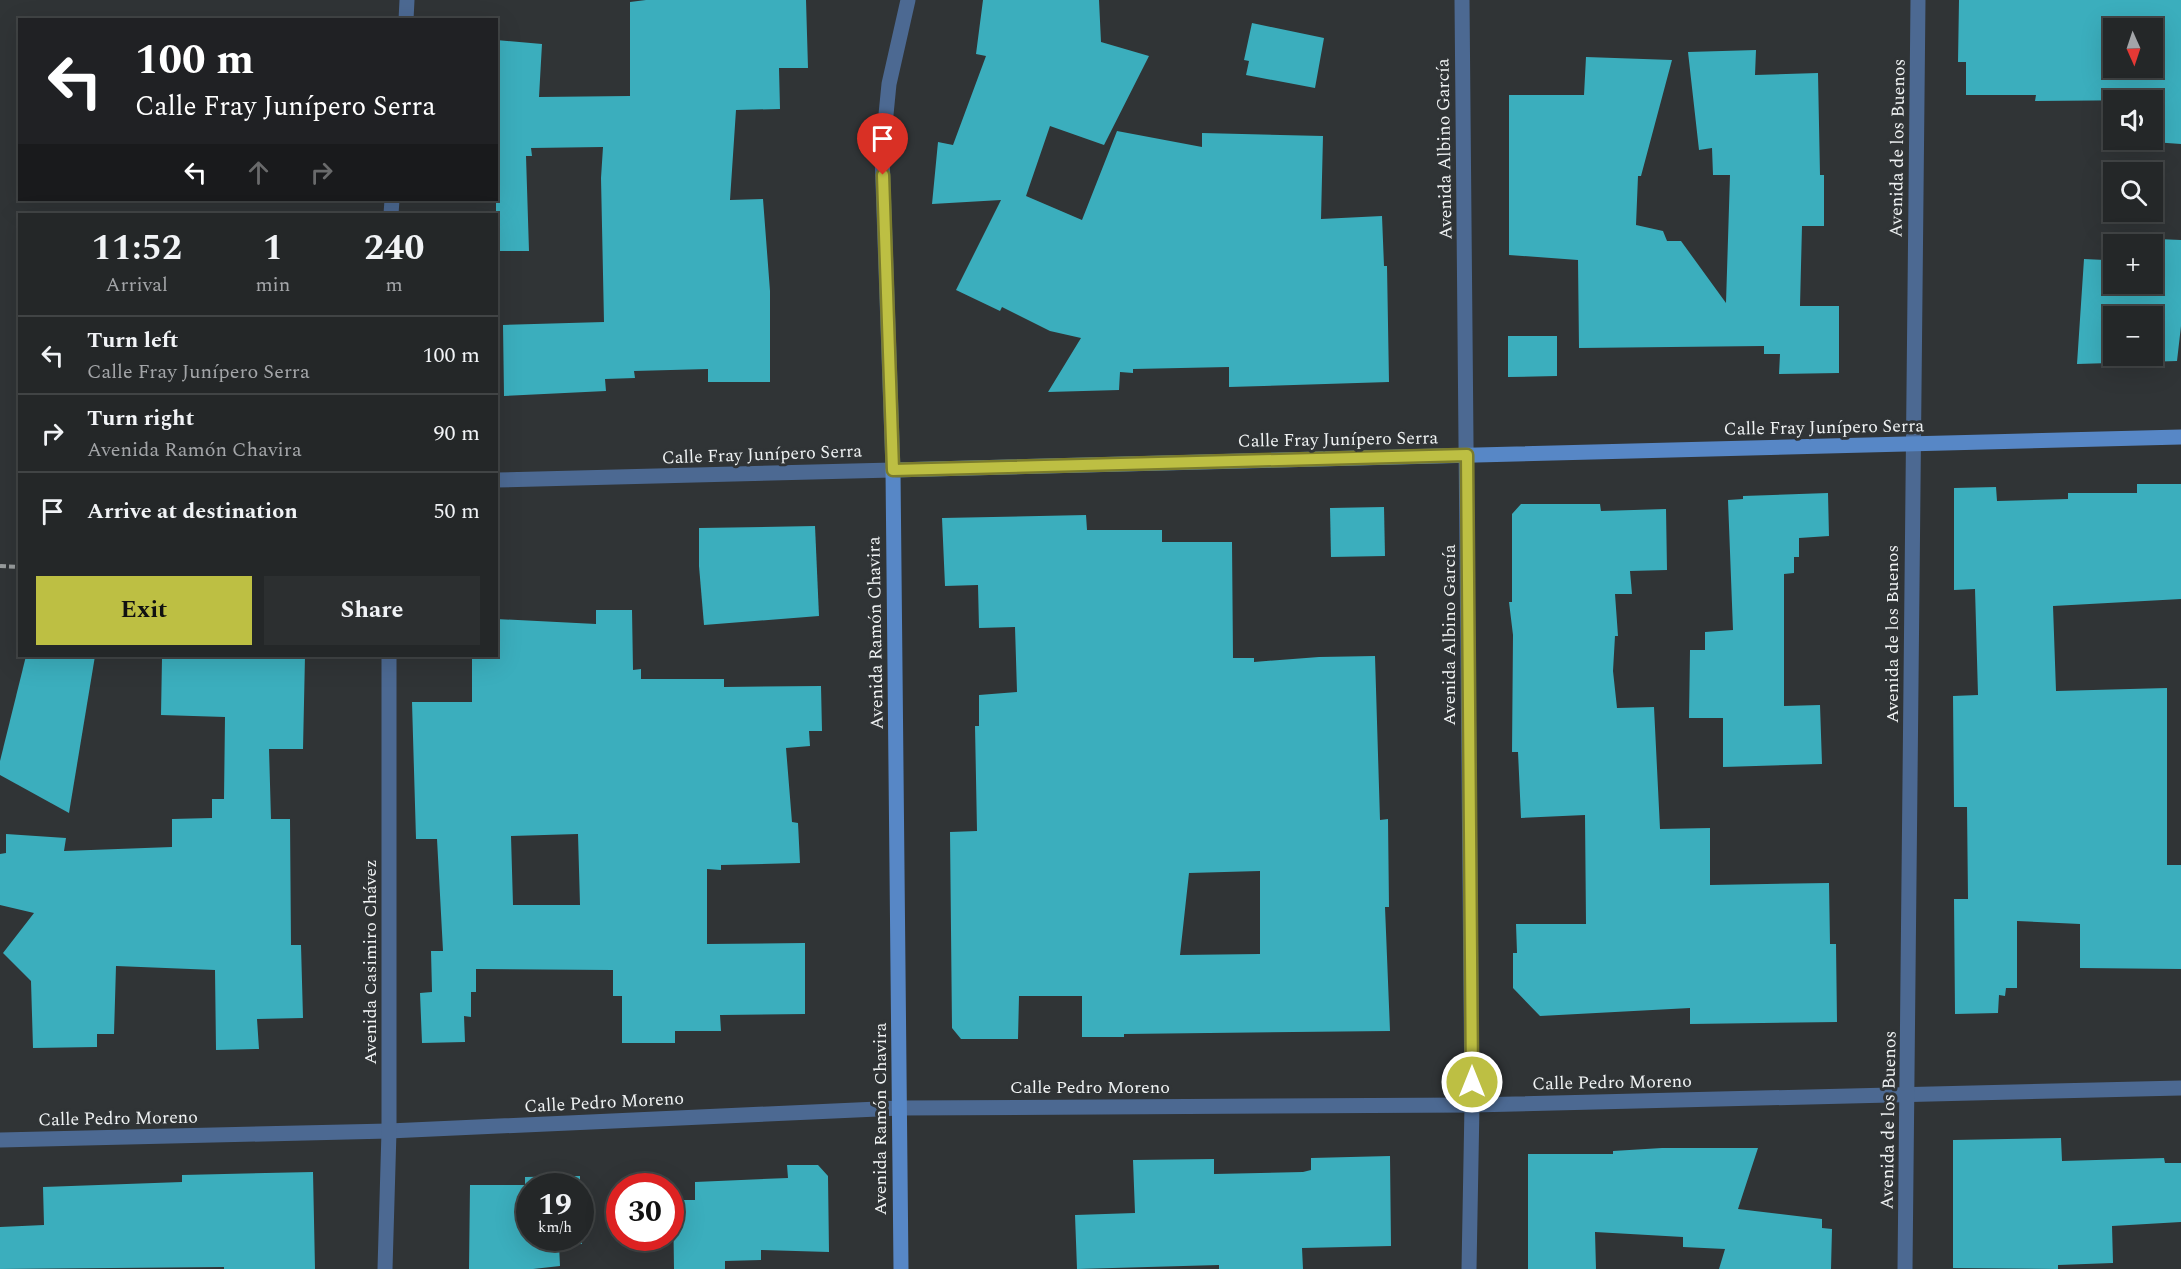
<!DOCTYPE html>
<html lang="en">
<head>
<meta charset="utf-8">
<style>
  :root { --surface:#242728; --page:#2c2f30; --text:#f1f3f6; --muted:#a3a5a8; --line:#414445; --accent:#bdbf43 }
  body { margin:0; font-family:Spectral,serif; background:var(--page); color:var(--text); height:100vh; display:flex; flex-direction:column; font-size:22px; white-space:nowrap }
  * { box-sizing:border-box; margin:0 }
  p { font-size:20px; color:var(--muted) }
  .icon { flex:none; width:33px; height:33px; fill:none; stroke:currentColor; stroke-width:2; stroke-linecap:round; stroke-linejoin:round }
  .map { position:relative; flex:1; overflow:hidden }
  .sheet { position:absolute; left:18px; top:213px; width:480px; height:444px; display:flex; flex-direction:column; background:var(--surface); border-radius:0px; box-shadow:0 6px 24px #0002,0 0 0 2px var(--line) }
  .sheet>* { flex:none }
  .banner { position:absolute; left:18px; top:18px; width:480px; height:183px; border-radius:0px; box-shadow:0 6px 24px #0002,0 0 0 2px var(--line); background:#202124; color:#fff; overflow:hidden }
  .needle { width:39px; rotate:177deg }
  .tools { position:absolute; left:2103px; top:18px; display:grid; gap:12px }
  .tools a { display:grid; place-items:center; width:60px; height:60px; border-radius:0px; background:var(--surface); box-shadow:0 6px 24px #0002,0 0 0 2px var(--line); font-size:30px }
  .speed { position:absolute; left:516px; top:1173px; display:flex; gap:12px; font-size:30px; font-weight:700; text-align:center }
  .speed>* { display:grid; place-content:center; width:78px; height:78px; border-radius:50%; background:var(--surface); box-shadow:0 6px 24px #0002,0 0 0 2px var(--line); line-height:1 }
  .speed small { font-size:15px; font-weight:400 }
  .speed .limit { border:9px solid #d22; background:#fff; color:#111 }
  .pin { position:absolute; display:grid; place-items:center; width:51px; height:51px; color:#fff; margin:-62px -26px; border-radius:50% 50% 50% 0; rotate:-45deg; box-shadow:0 0 6px #0007 }
  .pin .icon { rotate:45deg }
  .me { position:absolute; width:66px; margin:-33px; rotate:0deg; stroke-linejoin:round; filter:drop-shadow(0 0 4px #0008) }
  .turn { display:flex; align-items:center; gap:21px; height:126px; padding:0 18px; font-size:27px }
  .turn .icon { width:78px; height:78px; stroke-width:2.5 }
  .turn b { display:block; font-size:42px; line-height:51px }
  .lanes { display:flex; align-items:center; height:57px; padding:0 18px; background:#0003; justify-content:center; gap:30px; direction:ltr }
  .lanes .off { opacity:.35 }
  .eta { display:flex; justify-content:space-evenly; align-items:center; height:102px; text-align:center }
  .eta b { font-size:36px; font-weight:700; line-height:42px }
  .action { display:flex; gap:12px; margin-top:auto; padding:12px 18px }
  .action a { flex:1; height:69px; border-radius:0px; background:var(--accent); color:#111; font-size:24px; font-weight:700; line-height:69px; text-align:center }
  .action a+a { background:var(--page); color:var(--text) }
  ul { padding:0; list-style:none }
  li { display:flex; align-items:center; gap:18px; height:78px; padding:0 18px; border-top:2px solid var(--line) }
  li div { flex:1 }
  li b { display:block; font-size:22px }
  li em { font-style:normal }
  .map>svg:first-child { display:block }
  .building { fill:#3baebd; fill-rule:evenodd }
  .lines { fill:none; stroke-linecap:round; stroke-linejoin:round }
  .path { stroke:#989c9d; stroke-width:4; stroke-dasharray:6 3; stroke-linecap:butt }
  .street { stroke:#4c6992; stroke-width:15 }
  .secondary { stroke:#5787c6; stroke-width:15 }
  .route-casing { stroke:#7b7c2c; stroke-width:15 }
  .route { stroke:#bdbf43; stroke-width:10 }
  .labels { text-anchor:middle; stroke-width:6; stroke-linejoin:round; paint-order:stroke }
  .street-label { font-size:18px; fill:#eff2f3; stroke:#303436 }
</style>
</head>
<body>
<div class="map">
<svg width="2181" height="1269" viewBox="0 0 2181 1269">
  <rect width="100%" height="100%" fill="#303436"/>
  <g class="building">
    <polygon points="646,0 806,0 808,68 779,68 780,109 736,110 730,200 763,199 770,291 770,382 708,382 708,369 634,371 635,378 605,379 606,391 504,396 503,325 604,322 601,178 603,147 531,148 532,156 526,156 529,251 496,251 496,40 542,44 539,97 630,96 630,2"/>
    <polygon points="983,0 1099,0 1101,42 1149,56 1104,145 1050,126 1026,196 1082,220 1117,131 1202,147 1202,133 1323,136 1321,219 1382,216 1384,266 1387,266 1389,382 1229,387 1229,367 1133,369 1133,373 1120,372 1119,390 1048,392 1081,338 1050,331 1002,307 1000,311 956,290 1001,200 932,204 938,142 953,145 986,56 976,54"/>
    <path d="M1959,0H2181V144L2139,141L2152,140V100L2035,101L2036,95H1966V62H1958ZM2114,28H2152V68H2114Z"/>
    <polygon points="1252,23 1324,38 1315,88 1246,75 1249,61 1244,60"/>
    <polygon points="1756,50 1755,75 1818,73 1820,175 1824,175 1824,226 1802,226 1800,306 1839,306 1839,373 1779,374 1780,354 1764,354 1764,346 1579,348 1578,260 1509,255 1509,95 1584,95 1586,57 1672,60 1641,176 1638,176 1636,225 1663,231 1667,241 1681,241 1726,303 1730,175 1713,175 1712,148 1699,150 1688,52"/>
    <path d="M2110,237L2181,240V326L2177,361L2077,364L2084,259L2105,260V253H2109ZM2114,244H2152V284H2114ZM2114,316H2152V356H2114Z"/>
    <polygon points="1508,336 1557,336 1557,376 1508,377"/>
    <polygon points="2137,484 2181,484 2181,599 2053,606 2056,691 2167,688 2167,865 2181,865 2181,969 2080,968 2080,924 2017,921 2017,988 2006,988 2005,996 1999,995 1998,1013 1955,1014 1954,899 1968,899 1967,807 1954,807 1953,696 1978,695 1975,589 1954,590 1954,488 1996,487 1997,501 2068,499 2068,493 2137,493"/>
    <polygon points="1828,493 1829,536 1799,538 1799,557 1794,557 1794,573 1784,574 1784,706 1820,705 1822,764 1723,767 1723,718 1689,718 1690,650 1705,650 1705,632 1733,630 1728,500 1743,499 1743,496"/>
    <polygon points="1521,504 1600,504 1601,511 1666,509 1667,570 1630,571 1632,594 1615,594 1618,636 1615,636 1613,671 1617,708 1654,707 1660,829 1710,828 1710,885 1829,883 1830,944 1836,944 1837,1022 1690,1024 1690,1008 1540,1016 1513,988 1513,953 1517,953 1516,924 1586,924 1585,815 1521,818 1518,752 1512,752 1513,635 1509,602 1512,602 1512,514"/>
    <polygon points="1384,507 1385,556 1331,557 1330,508"/>
    <path d="M1086,515L1087,530H1162V542H1232L1233,658H1254V662L1319,657L1375,656L1380,820L1388,819L1389,907H1385L1390,1031L1124,1034V1037H1082V996H1019L1018,1039H961L952,1028L950,832L977,831L975,726H979V695L1017,692L1015,627L979,628L978,585L945,586L942,518ZM1260,871V954L1180,955L1189,873Z"/>
    <polygon points="815,526 819,616 704,625 699,566 699,528"/>
    <path d="M596,610H632L633,670L641,669V679H724V687L821,686L822,731H809L810,746L786,748L792,822L798,823L800,863L721,865V870L707,869V944L805,943V1014L720,1015L721,1031H675V1043H622V996H613V970L476,969V992H471V1017L464,1016L465,1042L422,1043L420,993L432,992L431,951H443L437,839H416L412,702H472V656H496V619L596,624ZM578,834L580,905H513L511,836Z"/>
    <polygon points="26,656 95,656 69,813 0,775 0,761"/>
    <polygon points="201,656 305,656 303,749 269,749 271,819 290,819 291,945 301,945 303,1018 257,1019 259,1049 216,1050 215,970 116,966 114,1034 97,1034 97,1047 33,1048 31,981 3,953 34,913 0,905 0,854 6,853 6,834 66,838 64,851 172,847 172,819 212,818 212,799 224,799 225,717 161,715 162,658"/>
    <polygon points="2061,1138 2062,1161 2164,1158 2165,1163 2181,1163 2181,1222 2112,1226 2113,1263 2058,1265 2058,1269 1953,1268 1953,1140"/>
    <polygon points="1662,1148 1758,1148 1738,1209 1822,1219 1822,1228 1832,1229 1831,1269 1719,1269 1725,1249 1683,1247 1683,1237 1595,1232 1596,1269 1528,1269 1528,1154 1613,1154 1613,1151"/>
    <polygon points="1390,1156 1391,1246 1302,1248 1303,1269 1219,1269 1219,1265 1077,1269 1075,1215 1135,1213 1133,1160 1214,1159 1214,1174 1303,1172 1311,1170 1311,1158"/>
    <polygon points="787,1165 818,1165 828,1176 829,1252 761,1250 761,1260 725,1261 725,1269 674,1269 673,1200 695,1200 695,1182 788,1178"/>
    <polygon points="313,1172 315,1269 224,1269 224,1267 0,1269 0,1227 44,1225 43,1187 182,1182 182,1175"/>
    <polygon points="580,1176 580,1186 530,1186 530,1238 580,1238 580,1189 582,1244 559,1245 560,1266 533,1269 469,1269 470,1185 525,1185 525,1177"/>
  </g>
  <g class="lines">
    <polyline class="path" points="0,566 20,567"/>
    <g class="street">
      <polyline points="1462,0 1472,1105 1469,1269"/>
      <polyline points="406,20 407,0"/>
      <polyline points="391,214 392,200"/>
      <polyline points="496,480 893,470 882,155 889,84 908,0"/>
      <polyline points="0,1140 389,1131 900,1108 1472,1105 2181,1088"/>
      <polyline points="385,1269 389,1131 389,656"/>
      <polyline points="1905,1269 1918,0"/>
    </g>
    <polyline class="secondary" points="901,1269 893,470 2181,437"/>
  </g>
  <g class="lines">
    <g class="route-casing">
      <polyline id="route" points="883,175 893,470 1467,455 1472,1082"/>
    </g>
    <use href="#route" class="route"/>
  </g>
  <g class="labels">
    <g class="street-label">
      <text transform="translate(1897 148) rotate(-89)" y="6">Avenida de los Buenos</text>
      <text transform="translate(1444 149) rotate(-91)" y="6">Avenida Albino García</text>
      <text transform="translate(1824 427) rotate(-1)" y="6">Calle Fray Junípero Serra</text>
      <text transform="translate(1338 439) rotate(-1)" y="6">Calle Fray Junípero Serra</text>
      <text transform="translate(762 454) rotate(-2)" y="6">Calle Fray Junípero Serra</text>
      <text transform="translate(875 633) rotate(-91)" y="6">Avenida Ramón Chavira</text>
      <text transform="translate(1892 634) rotate(-90)" y="6">Avenida de los Buenos</text>
      <text transform="translate(1449 635) rotate(-90)" y="6">Avenida Albino García</text>
      <text transform="translate(370 962) rotate(-90)" y="6">Avenida Casimiro Chávez</text>
      <text transform="translate(1612 1082) rotate(-1)" y="6">Calle Pedro Moreno</text>
      <text x="1090" y="1093">Calle Pedro Moreno</text>
      <text transform="translate(604 1102) rotate(-3)" y="6">Calle Pedro Moreno</text>
      <text transform="translate(118 1118) rotate(-1)" y="6">Calle Pedro Moreno</text>
      <text transform="translate(880 1119) rotate(-90)" y="6">Avenida Ramón Chavira</text>
      <text transform="translate(1888 1120) rotate(-89)" y="6">Avenida de los Buenos</text>
    </g>
  </g>
</svg>
<div class="tools">
<a><svg class="needle" viewBox="-14 -14 28 28"><path d="M0-13l5 13h-10z" fill="#e53935"/><path d="M0 13l5-13h-10z" fill="#a3a5a8"/></svg></a>
<a><svg class="icon" aria-label="sound" viewBox="0 0 24 24"><path d="M4 9h4l5-4v14l-5-4H4zM17 9q2 3 0 6"/></svg></a>
<a><svg class="icon" aria-label="search" viewBox="0 0 24 24"><circle cx="10" cy="10" r="6"/><path d="M15 15l6 6"/></svg></a>
<a>+</a>
<a>−</a>
</div>
<div class="speed"><div>19<small>km/h</small></div><div class="limit">30</div></div>
<div class="pin" style="left:883px;top:175px;background:#d93025"><svg class="icon" aria-label="arrive" viewBox="0 0 24 24"><path d="M6 21V4h12l-3 4 3 4H6"/></svg></div>
<svg class="me" style="left:1472px;top:1082px" viewBox="-20 -20 40 40"><circle r="17" fill="#bdbf43" stroke="#fff" stroke-width="3"/><path d="M0-11L8 9 0 5-8 9z" fill="#fff"/></svg>
<div class="banner">
<div class="turn"><svg class="icon" aria-label="left" viewBox="0 0 24 24"><path d="M17 20v-9H6M10 6l-5 5 5 5"/></svg><div><b>100 m</b>Calle Fray Junípero Serra</div></div>
<div class="lanes"><svg class="icon" aria-label="left" viewBox="0 0 24 24"><path d="M17 20v-9H6M10 6l-5 5 5 5"/></svg><svg class="icon off" aria-label="ahead" viewBox="0 0 24 24"><path d="M12 20V5M6 11l6-6 6 6"/></svg><svg class="icon off" aria-label="right" viewBox="0 0 24 24"><path d="M7 20v-9h11M14 6l5 5-5 5"/></svg></div>
</div>
<section class="sheet">
<div class="eta">
<div><b>11:52</b><p>Arrival</p></div>
<div><b>1</b><p>min</p></div>
<div><b>240</b><p>m</p></div>
</div>
<ul>
<li><svg class="icon" aria-label="left" viewBox="0 0 24 24"><path d="M17 20v-9H6M10 6l-5 5 5 5"/></svg><div><b>Turn left</b><p>Calle Fray Junípero Serra</p></div><em>100 m</em></li>
<li><svg class="icon" aria-label="right" viewBox="0 0 24 24"><path d="M7 20v-9h11M14 6l5 5-5 5"/></svg><div><b>Turn right</b><p>Avenida Ramón Chavira</p></div><em>90 m</em></li>
<li><svg class="icon" aria-label="arrive" viewBox="0 0 24 24"><path d="M6 21V4h12l-3 4 3 4H6"/></svg><div><b>Arrive at destination</b></div><em>50 m</em></li>
</ul>
<div class="action"><a>Exit</a><a>Share</a></div>
</section>
</div>
</body>
</html>
